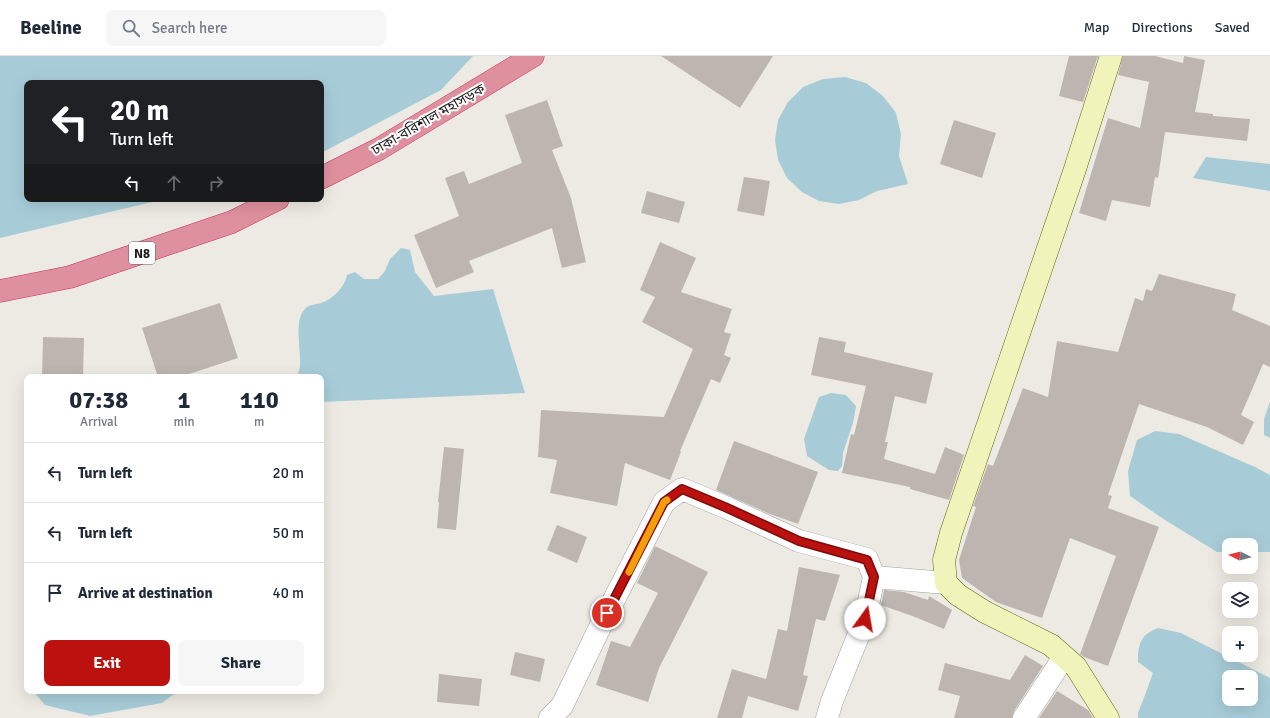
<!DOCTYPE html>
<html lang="en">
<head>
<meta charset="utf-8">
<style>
  :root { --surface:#fff; --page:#f6f6f7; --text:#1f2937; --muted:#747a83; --line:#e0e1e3; --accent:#bb110f }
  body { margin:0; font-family:Signika,"Noto Sans Bengali",sans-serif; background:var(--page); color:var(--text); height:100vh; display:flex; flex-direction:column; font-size:15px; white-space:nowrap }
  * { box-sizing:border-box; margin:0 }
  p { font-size:13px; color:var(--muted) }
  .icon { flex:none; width:22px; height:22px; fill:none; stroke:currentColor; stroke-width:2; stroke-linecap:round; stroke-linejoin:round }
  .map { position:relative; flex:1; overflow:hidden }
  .side { position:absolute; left:24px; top:318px; width:300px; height:320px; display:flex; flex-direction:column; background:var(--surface); border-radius:8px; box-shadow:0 4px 16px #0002 }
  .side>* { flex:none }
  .hud { position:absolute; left:24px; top:24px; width:300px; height:122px; border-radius:8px; box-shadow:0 4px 16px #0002; background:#202124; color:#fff; overflow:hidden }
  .needle { width:26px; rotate:276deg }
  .fabs { position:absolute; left:1222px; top:482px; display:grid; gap:8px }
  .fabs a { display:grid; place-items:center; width:36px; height:36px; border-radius:8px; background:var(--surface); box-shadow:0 4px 16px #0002; font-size:20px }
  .pin { position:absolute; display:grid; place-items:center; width:34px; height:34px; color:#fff; margin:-17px; border:2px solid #fff; border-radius:50%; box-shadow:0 1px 4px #0007 }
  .me { position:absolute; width:44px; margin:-22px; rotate:13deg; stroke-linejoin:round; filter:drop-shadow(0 0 3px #0008) }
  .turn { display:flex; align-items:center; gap:14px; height:84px; padding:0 20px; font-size:18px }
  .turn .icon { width:52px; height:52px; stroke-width:2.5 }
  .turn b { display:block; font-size:28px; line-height:34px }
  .lanes { display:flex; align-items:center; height:38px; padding:0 20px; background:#0003; justify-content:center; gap:20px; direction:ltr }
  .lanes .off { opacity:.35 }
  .eta { display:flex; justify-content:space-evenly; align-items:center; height:68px; text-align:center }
  .eta b { font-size:24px; font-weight:700; line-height:28px }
  .primary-button { display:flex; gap:8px; margin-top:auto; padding:8px 20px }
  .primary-button a { flex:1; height:46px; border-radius:8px; background:var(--accent); color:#fff; font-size:16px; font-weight:700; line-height:46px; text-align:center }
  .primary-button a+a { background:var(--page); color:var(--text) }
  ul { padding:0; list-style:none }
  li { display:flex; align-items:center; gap:12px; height:60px; padding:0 20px; border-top:1px solid var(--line) }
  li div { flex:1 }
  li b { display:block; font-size:15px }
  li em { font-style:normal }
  header { display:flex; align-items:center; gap:24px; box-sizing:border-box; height:56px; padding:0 20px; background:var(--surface); border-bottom:1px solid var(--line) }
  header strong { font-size:19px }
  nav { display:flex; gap:22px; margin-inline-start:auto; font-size:14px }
  .search { width:280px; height:36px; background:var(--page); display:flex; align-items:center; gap:10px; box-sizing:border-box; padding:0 14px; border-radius:8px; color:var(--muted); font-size:15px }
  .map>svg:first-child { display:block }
  .water { fill:#a7ccd8; fill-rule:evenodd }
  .building { fill:#bdb6b0 }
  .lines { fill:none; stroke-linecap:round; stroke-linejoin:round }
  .street-casing { stroke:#a1a1a1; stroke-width:23 }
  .secondary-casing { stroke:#606b0d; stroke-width:23 }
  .highway-casing { stroke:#cb3164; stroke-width:23 }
  .street { stroke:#fff; stroke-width:22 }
  .secondary { stroke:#f1f4ba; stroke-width:22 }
  .highway { stroke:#df909e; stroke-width:22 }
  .route-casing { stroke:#7a0b0a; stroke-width:10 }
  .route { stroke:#bb110f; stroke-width:7 }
  .slow { stroke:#f59e0b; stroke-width:7 }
  .labels { text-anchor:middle; stroke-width:4; stroke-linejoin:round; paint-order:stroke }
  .shield { fill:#fff; stroke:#616161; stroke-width:1 }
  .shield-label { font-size:13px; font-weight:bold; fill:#1d1d1d }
  .street-label { font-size:14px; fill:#1d1d1d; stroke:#fff }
</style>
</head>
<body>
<header>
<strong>Beeline</strong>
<div class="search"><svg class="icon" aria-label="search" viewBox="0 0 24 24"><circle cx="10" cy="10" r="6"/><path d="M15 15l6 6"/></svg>Search here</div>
<nav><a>Map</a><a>Directions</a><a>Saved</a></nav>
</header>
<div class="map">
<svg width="1270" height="662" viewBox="0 0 1270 662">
  <rect width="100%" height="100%" fill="#edeae3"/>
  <g class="water">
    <polygon points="0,0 473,0 441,34 321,97 321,27 27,27 27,143 165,143 0,182"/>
    <polygon points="845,21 866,27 883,40 896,57 901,78 899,100 908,128 877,135 859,144 839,148 819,145 802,136 787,122 778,104 775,84 778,64 788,46 803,31 823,23"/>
    <polygon points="1206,101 1270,108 1270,135 1193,122"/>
    <path d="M401,192L410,194L415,216L434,240L493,233L525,337L322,346L321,321H297C298,317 300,313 300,309C301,295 294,265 304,254C308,248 315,249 321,247C332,244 345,231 347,219L355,216L364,223H378L385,215L390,203Z"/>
    <polygon points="831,337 846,339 856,350 853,367 843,397 842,410 838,415 829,414 807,400 804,383 819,341"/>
    <polygon points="1270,346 1270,382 1264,379 1264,363"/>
    <polygon points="1155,375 1179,378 1255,411 1270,419 1270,496 1251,496 1251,489 1229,489 1229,496 1217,496 1165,464 1130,440 1128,415 1137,384"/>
    <path d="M1158,572L1181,577L1270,622V662H1138V657L1145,639L1153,617L1138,606C1138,588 1140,579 1158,572ZM1229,621H1251V643H1229Z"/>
    <polygon points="33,635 178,635 162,647 90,660 45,649"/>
  </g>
  <g class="building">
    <polygon points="661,0 773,0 740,52"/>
    <polygon points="1069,0 1098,0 1083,46 1059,40"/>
    <polygon points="1123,0 1155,0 1183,7 1184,0 1205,4 1195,56 1213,58 1213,60 1250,63 1247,85 1165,76 1158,122 1155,121 1150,151 1112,144 1106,165 1079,157 1108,62 1140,72 1149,26 1118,19"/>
    <polygon points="547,44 563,90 552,94 571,142 586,206 562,212 552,172 469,205 474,216 436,232 414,179 459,160 445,122 464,115 469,128 522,107 505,59"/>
    <polygon points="954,64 996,77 982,122 940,108"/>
    <polygon points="744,121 770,125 764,160 737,155"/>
    <polygon points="647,135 685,146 679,167 641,157"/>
    <polygon points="660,186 696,202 681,236 732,253 724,276 731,278 724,299 731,302 720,327 711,323 680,395 681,396 670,424 625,407 617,450 550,437 557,404 538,401 541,354 664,361 693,293 642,266 655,241 640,234"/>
    <polygon points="1159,218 1236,238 1232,254 1270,270 1270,311 1263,308 1241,359 1254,366 1243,389 1207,371 1139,348 1108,439 1112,440 1108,452 1159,471 1108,610 1084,601 1080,598 1116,500 1070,482 1042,562 996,546 962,522 959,504 976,451 973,450 988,408 993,410 1023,332 1048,341 1057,285 1118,296 1135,242 1143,245 1146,233 1152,235"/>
    <polygon points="220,247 238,302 180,321 158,321 142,272"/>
    <polygon points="43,281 84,282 83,321 42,321"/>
    <polygon points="819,281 846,286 844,296 933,317 926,348 895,340 885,386 888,386 884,403 935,418 945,391 964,399 949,444 910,433 910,431 842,417 851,378 854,379 866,330 811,319"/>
    <polygon points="734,385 818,416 798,468 770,458 716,434"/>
    <polygon points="444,391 464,393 456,474 437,472 439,446 438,446"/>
    <polygon points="557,469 587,481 577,507 547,494"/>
    <polygon points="655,490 708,516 659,612 648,646 596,629 611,585 630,591 658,537 637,527"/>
    <polygon points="799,511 840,519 825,565 816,563 803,619 808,620 798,655 748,640 742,662 717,662 732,613 766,623 778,573 787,575"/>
    <polygon points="884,534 904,536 928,544 929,540 952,554 944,573 915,561 881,549"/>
    <polygon points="515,596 545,603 540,626 510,619"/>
    <polygon points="1025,599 1043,610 1014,655 1012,662 954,662 960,640 938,634 945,607 1010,624"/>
    <polygon points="439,618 482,623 479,650 437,646"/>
    <polygon points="1057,635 1088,654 1093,662 1039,662"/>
  </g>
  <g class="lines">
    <g class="street-casing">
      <g id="street">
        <polyline points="874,521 946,527"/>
        <polyline points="550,662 562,650 601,569 664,446 682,433 725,451 799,485 867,503 874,521 865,563 832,645 827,662"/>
        <polyline points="1024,662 1064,601"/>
      </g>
    </g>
    <g class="secondary-casing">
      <polyline id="secondary" points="1108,662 1076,611 1051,589 985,556 958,539 946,527 944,504 951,477 1074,116 1111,0"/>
    </g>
    <g class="highway-casing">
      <g id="highway">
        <polyline points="321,122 379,93 533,0"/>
        <polyline points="0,235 70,221 232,166 278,143"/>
      </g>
    </g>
    <use href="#street" class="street"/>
    <use href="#secondary" class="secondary"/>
    <use href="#highway" class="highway"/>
  </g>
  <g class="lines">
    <g class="route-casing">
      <polyline id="route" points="607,557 664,446 682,433 725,451 799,485 867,504 874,521 865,563"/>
    </g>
    <use href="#route" class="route"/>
    <polyline class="slow" points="629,516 664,446 667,444"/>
  </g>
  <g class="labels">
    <rect class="shield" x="129" y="186" width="26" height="22" rx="3"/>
    <g class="shield-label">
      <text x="142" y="202">N8</text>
    </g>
    <g class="street-label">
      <text transform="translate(428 63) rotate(-30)" y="5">ঢাকা-বরিশাল মহাসড়ক</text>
    </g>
  </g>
</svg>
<div class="fabs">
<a><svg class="needle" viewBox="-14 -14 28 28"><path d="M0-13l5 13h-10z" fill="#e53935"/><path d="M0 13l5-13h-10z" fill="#747a83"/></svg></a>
<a><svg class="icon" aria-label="layers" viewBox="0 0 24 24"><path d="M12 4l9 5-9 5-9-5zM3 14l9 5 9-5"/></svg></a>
<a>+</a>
<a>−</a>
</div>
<div class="pin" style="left:607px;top:557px;background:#d93025"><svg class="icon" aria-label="arrive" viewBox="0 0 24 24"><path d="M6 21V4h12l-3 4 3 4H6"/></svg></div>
<svg class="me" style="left:865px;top:563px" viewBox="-20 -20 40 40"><circle r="19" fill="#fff"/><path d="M0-13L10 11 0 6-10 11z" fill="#bb110f"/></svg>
<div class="hud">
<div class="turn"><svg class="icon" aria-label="left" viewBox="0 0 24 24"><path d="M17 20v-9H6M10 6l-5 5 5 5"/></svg><div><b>20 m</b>Turn left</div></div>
<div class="lanes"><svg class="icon" aria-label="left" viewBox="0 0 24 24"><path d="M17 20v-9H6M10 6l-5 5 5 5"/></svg><svg class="icon off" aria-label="ahead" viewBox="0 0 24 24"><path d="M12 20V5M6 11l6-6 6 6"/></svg><svg class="icon off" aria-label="right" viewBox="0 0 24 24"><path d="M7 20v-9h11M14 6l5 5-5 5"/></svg></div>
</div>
<section class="side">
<div class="eta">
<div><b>07:38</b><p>Arrival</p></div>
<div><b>1</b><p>min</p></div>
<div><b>110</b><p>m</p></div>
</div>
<ul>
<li><svg class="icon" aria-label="left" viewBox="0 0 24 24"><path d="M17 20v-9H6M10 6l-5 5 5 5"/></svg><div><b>Turn left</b></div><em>20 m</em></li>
<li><svg class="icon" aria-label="left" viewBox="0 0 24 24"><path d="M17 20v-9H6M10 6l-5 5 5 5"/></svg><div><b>Turn left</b></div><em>50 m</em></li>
<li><svg class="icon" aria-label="arrive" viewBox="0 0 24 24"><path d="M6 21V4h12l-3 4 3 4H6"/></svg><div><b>Arrive at destination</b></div><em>40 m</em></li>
</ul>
<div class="primary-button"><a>Exit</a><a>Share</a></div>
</section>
</div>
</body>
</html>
